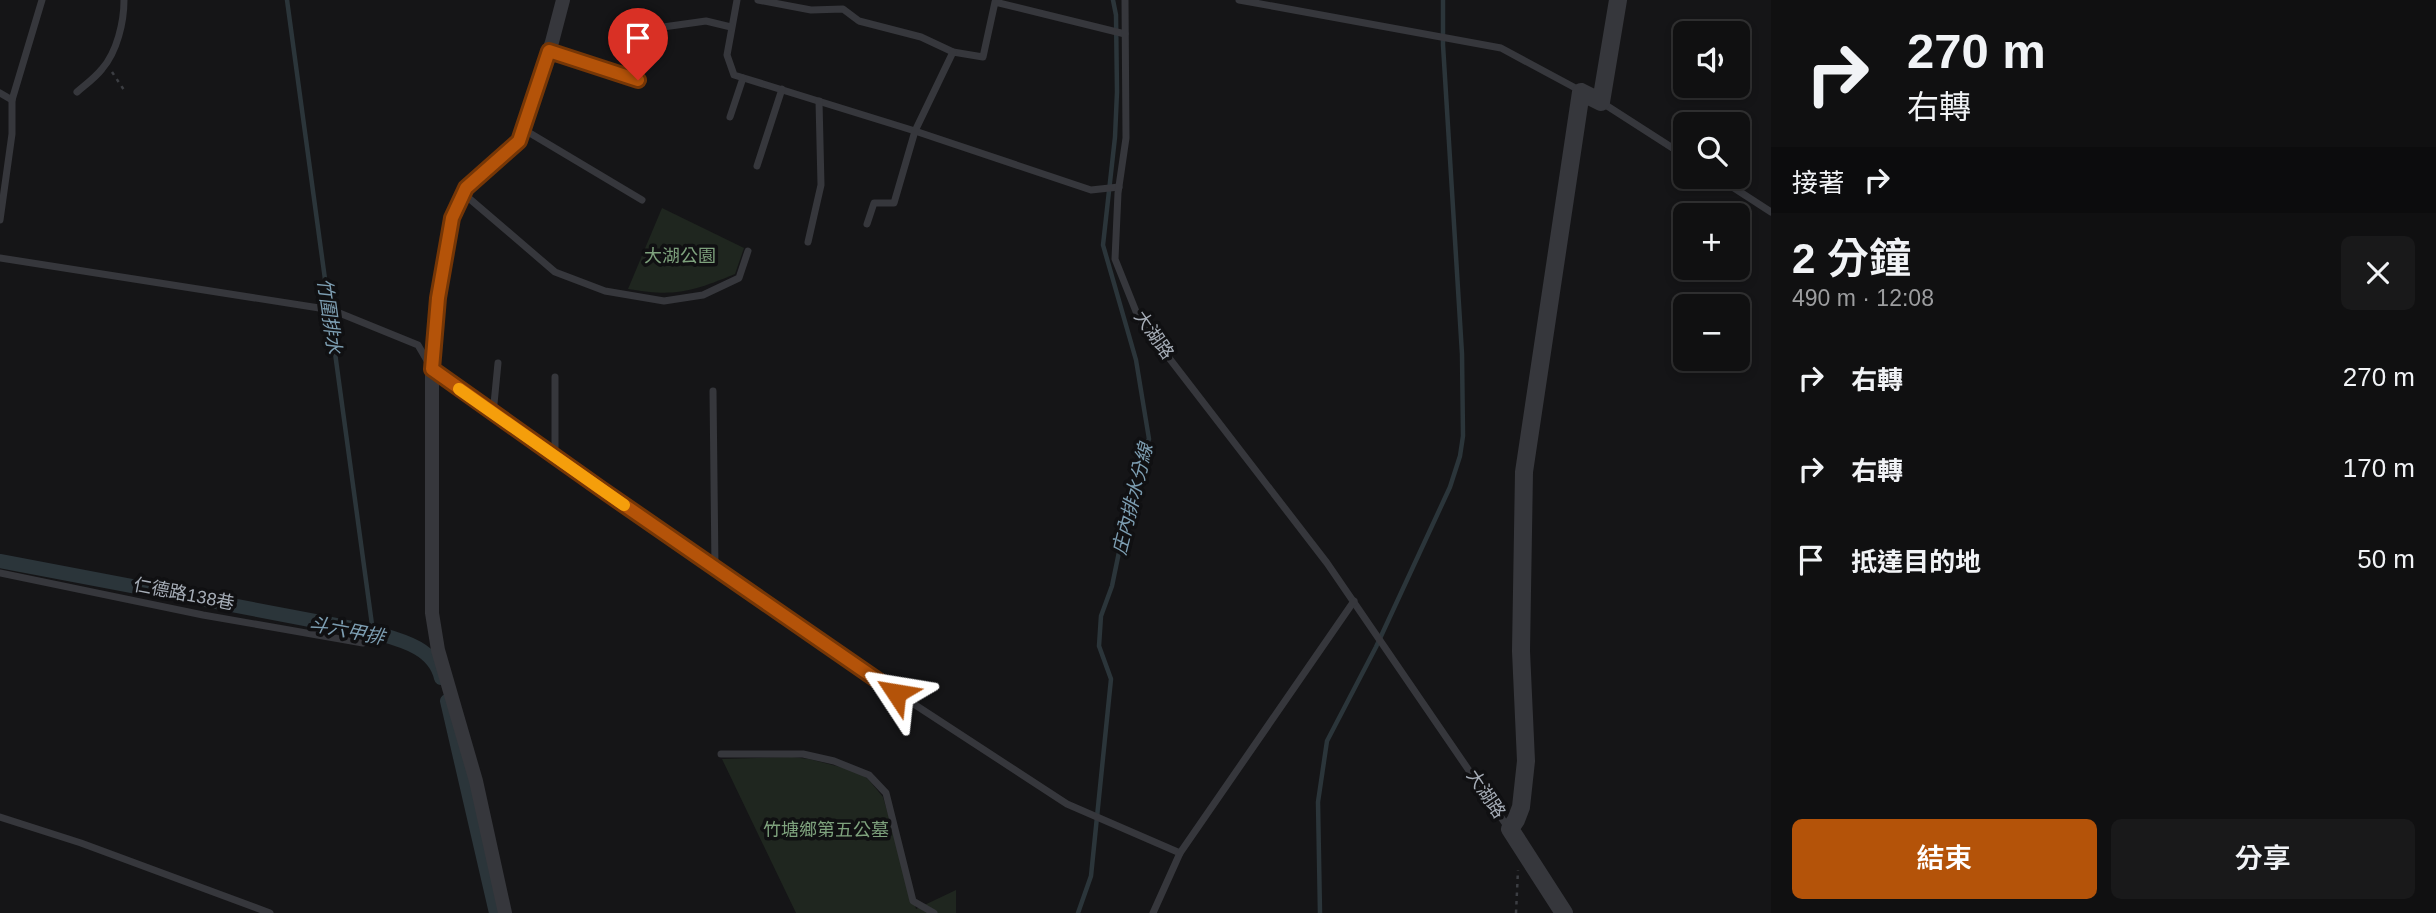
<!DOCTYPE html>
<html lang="zh-TW">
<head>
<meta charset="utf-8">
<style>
  :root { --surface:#101011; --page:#19191a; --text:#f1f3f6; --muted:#9c9d9f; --line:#303031; --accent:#b45309 }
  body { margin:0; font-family:Arial,"Noto Sans TC",sans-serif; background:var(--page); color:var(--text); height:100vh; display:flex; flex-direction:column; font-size:26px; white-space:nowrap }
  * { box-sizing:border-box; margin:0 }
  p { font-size:23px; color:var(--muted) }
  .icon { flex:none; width:38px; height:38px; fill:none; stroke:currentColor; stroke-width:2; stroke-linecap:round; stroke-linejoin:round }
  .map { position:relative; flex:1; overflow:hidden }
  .details { display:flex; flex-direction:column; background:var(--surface); width:665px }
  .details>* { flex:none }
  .guide { background:#101011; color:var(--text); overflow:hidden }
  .controls { position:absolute; left:1673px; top:21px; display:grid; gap:14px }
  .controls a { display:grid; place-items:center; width:77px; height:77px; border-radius:10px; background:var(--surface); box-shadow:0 4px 10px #0003,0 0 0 2px var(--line); font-size:35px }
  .pin { position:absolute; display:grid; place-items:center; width:60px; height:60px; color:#fff; margin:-72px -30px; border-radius:50% 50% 50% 0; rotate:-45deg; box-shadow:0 0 7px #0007 }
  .pin .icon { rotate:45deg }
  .me { position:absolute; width:77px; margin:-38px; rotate:303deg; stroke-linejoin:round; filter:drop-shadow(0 0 5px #0008) }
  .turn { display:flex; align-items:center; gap:24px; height:147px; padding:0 21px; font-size:32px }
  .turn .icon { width:91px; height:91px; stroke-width:2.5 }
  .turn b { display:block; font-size:49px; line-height:60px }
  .then { display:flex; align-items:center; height:66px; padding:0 21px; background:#0003; gap:14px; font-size:26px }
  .round { display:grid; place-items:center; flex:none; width:74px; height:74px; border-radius:10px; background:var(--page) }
  .head { display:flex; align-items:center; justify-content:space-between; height:119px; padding:0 21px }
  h1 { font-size:42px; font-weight:600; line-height:52px }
  .action { display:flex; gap:14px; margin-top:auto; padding:14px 21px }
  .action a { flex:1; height:80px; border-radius:10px; background:var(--accent); color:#fff; font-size:28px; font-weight:600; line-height:80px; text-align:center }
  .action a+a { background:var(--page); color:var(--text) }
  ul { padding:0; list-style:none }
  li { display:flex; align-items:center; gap:21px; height:91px; padding:0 21px }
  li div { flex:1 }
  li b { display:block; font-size:26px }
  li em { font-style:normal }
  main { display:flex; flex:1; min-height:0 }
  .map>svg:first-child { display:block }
  .green { fill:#1f261f }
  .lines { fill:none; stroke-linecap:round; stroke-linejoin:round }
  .stream { stroke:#2b353a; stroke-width:4.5 }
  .canal { stroke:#2b353a; stroke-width:14 }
  .path { stroke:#3c3e43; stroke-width:2.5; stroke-dasharray:3.5 5; stroke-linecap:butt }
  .service { stroke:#36373c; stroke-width:7 }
  .minor { stroke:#36373c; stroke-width:14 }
  .tertiary { stroke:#36373c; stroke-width:18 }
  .route-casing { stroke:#753606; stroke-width:18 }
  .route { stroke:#b45309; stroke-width:12 }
  .slow { stroke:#f59e0b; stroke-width:12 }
  .labels { text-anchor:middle; stroke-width:7; stroke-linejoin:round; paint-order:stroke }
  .park-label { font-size:18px; fill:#7ea27d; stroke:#101012 }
  .street-label { font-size:18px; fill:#a6adb7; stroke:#101012 }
  .water-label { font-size:19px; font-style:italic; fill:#7d9eb2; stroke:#101012 }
</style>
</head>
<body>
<main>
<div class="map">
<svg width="1771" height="913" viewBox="0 0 1771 913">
  <rect width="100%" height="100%" fill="#151517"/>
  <g class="green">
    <path d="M662,208L744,248L735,274C691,292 675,297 628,289Z"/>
    <polygon points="792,757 809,759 856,771 868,779 883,797 916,909 956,890 956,913 796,913 722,759"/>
  </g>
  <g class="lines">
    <g class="stream">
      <polyline points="287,0 373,632"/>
      <polyline points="1078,913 1091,876 1111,679 1099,646 1101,616 1112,586 1137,465 1149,439 1136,360 1103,245 1115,137 1117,92 1116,15 1113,0"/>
      <polyline points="1320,913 1318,802 1327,741 1376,647 1450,487 1460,456 1463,436 1462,354 1443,45 1443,0"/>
    </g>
    <g class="canal">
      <path d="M0,561L373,632C400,640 434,647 441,678"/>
      <polyline points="447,701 496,913"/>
    </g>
    <g class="path">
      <polyline points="112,72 124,90"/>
      <polyline points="1516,913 1518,870"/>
    </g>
    <g class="service">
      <polyline points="737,0 727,55 734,75 915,131 1091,190 1119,187"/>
      <polyline points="758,0 811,10 843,9 859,21 921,37 953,52 983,57 995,2 1125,34"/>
      <polyline points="1125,0 1126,138 1118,193 1115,259 1139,319 1327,563 1509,829"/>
      <polyline points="1239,0 1501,48 1581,91"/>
      <polyline points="549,51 638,80 656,28 706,21 731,27"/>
      <path d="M77,92C85,85 95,78 102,69C117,52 124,22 124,0"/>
      <polyline points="0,93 12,100"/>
      <polyline points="1601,102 1685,156"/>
      <polyline points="730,117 743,78"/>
      <polyline points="523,129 642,200"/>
      <polyline points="757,166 782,89"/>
      <polyline points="1717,177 1771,212"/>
      <polyline points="464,194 555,272 605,291 664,301 703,295 739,278 748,251"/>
      <polyline points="0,220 12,134 12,100 42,0"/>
      <polyline points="867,224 874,203 894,203 915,131 953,52"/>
      <polyline points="808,242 821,185 819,101"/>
      <polyline points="0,258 332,310 418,345 432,369 473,400 854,665 1067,804 1180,853"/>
      <polyline points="713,391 715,569"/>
      <polyline points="493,414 498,363"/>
      <polyline points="555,457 555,377"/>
      <polyline points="0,573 203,615 363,643"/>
      <polyline points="721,754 803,754 834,761 869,775 886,793 913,901 934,913"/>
      <polyline points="0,817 81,843 270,913"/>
      <polyline points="1153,913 1180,853 1354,601"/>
    </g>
    <polyline class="minor" points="505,913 476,781 438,650 432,613 432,369 438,298 452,217 466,188 518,141 552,42 563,0"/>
    <polyline class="tertiary" points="1564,913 1510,829 1516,820 1521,807 1526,761 1521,651 1524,472 1581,92 1601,102 1618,0"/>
  </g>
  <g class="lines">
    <g class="route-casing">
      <polyline id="route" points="638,80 549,51 519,141 466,188 452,218 438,298 432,369 601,489 896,693"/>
    </g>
    <use href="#route" class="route"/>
    <polyline class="slow" points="459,389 624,505"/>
  </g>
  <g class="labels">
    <g class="park-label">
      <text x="680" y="262">大湖公園</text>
      <text x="826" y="836">竹塘鄉第五公墓</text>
    </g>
    <g class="street-label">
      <text transform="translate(1154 335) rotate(55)" y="6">大湖路</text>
      <text transform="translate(184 594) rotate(11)" y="6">仁德路138巷</text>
      <text transform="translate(1486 794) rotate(56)" y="6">大湖路</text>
    </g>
    <g class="water-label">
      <text transform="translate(330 316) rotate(82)" y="7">竹圍排水</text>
      <text transform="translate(1132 499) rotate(-76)" y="7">庄內排水分線</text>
      <text transform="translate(347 630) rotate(11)" y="7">斗六甲排</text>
    </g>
  </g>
</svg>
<div class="controls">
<a><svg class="icon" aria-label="sound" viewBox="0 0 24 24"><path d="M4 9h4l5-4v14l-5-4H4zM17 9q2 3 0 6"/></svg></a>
<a><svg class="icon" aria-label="search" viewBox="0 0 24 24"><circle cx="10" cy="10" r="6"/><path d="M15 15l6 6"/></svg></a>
<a>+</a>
<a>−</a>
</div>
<div class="pin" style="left:638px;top:80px;background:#d93025"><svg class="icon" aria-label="arrive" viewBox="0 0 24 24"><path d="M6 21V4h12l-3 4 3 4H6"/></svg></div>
<svg class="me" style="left:896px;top:693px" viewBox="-20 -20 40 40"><path d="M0-17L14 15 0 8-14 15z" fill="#b45309" stroke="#fff" stroke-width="4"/></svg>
</div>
<section class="details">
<div class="guide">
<div class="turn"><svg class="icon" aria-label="right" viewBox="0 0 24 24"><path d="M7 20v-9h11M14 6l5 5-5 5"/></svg><div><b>270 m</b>右轉</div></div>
<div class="then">接著<svg class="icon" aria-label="right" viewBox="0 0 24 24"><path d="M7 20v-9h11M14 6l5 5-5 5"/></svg></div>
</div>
<div class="head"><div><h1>2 分鐘</h1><p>490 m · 12:08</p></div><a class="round"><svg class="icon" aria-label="close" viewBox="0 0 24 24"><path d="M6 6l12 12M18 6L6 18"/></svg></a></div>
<ul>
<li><svg class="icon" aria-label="right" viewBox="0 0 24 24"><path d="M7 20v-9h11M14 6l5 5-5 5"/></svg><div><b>右轉</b></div><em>270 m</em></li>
<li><svg class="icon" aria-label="right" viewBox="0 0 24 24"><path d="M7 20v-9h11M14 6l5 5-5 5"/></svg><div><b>右轉</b></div><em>170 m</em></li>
<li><svg class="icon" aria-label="arrive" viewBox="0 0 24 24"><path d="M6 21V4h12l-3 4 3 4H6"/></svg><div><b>抵達目的地</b></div><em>50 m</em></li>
</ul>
<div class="action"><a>結束</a><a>分享</a></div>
</section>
</main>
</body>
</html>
